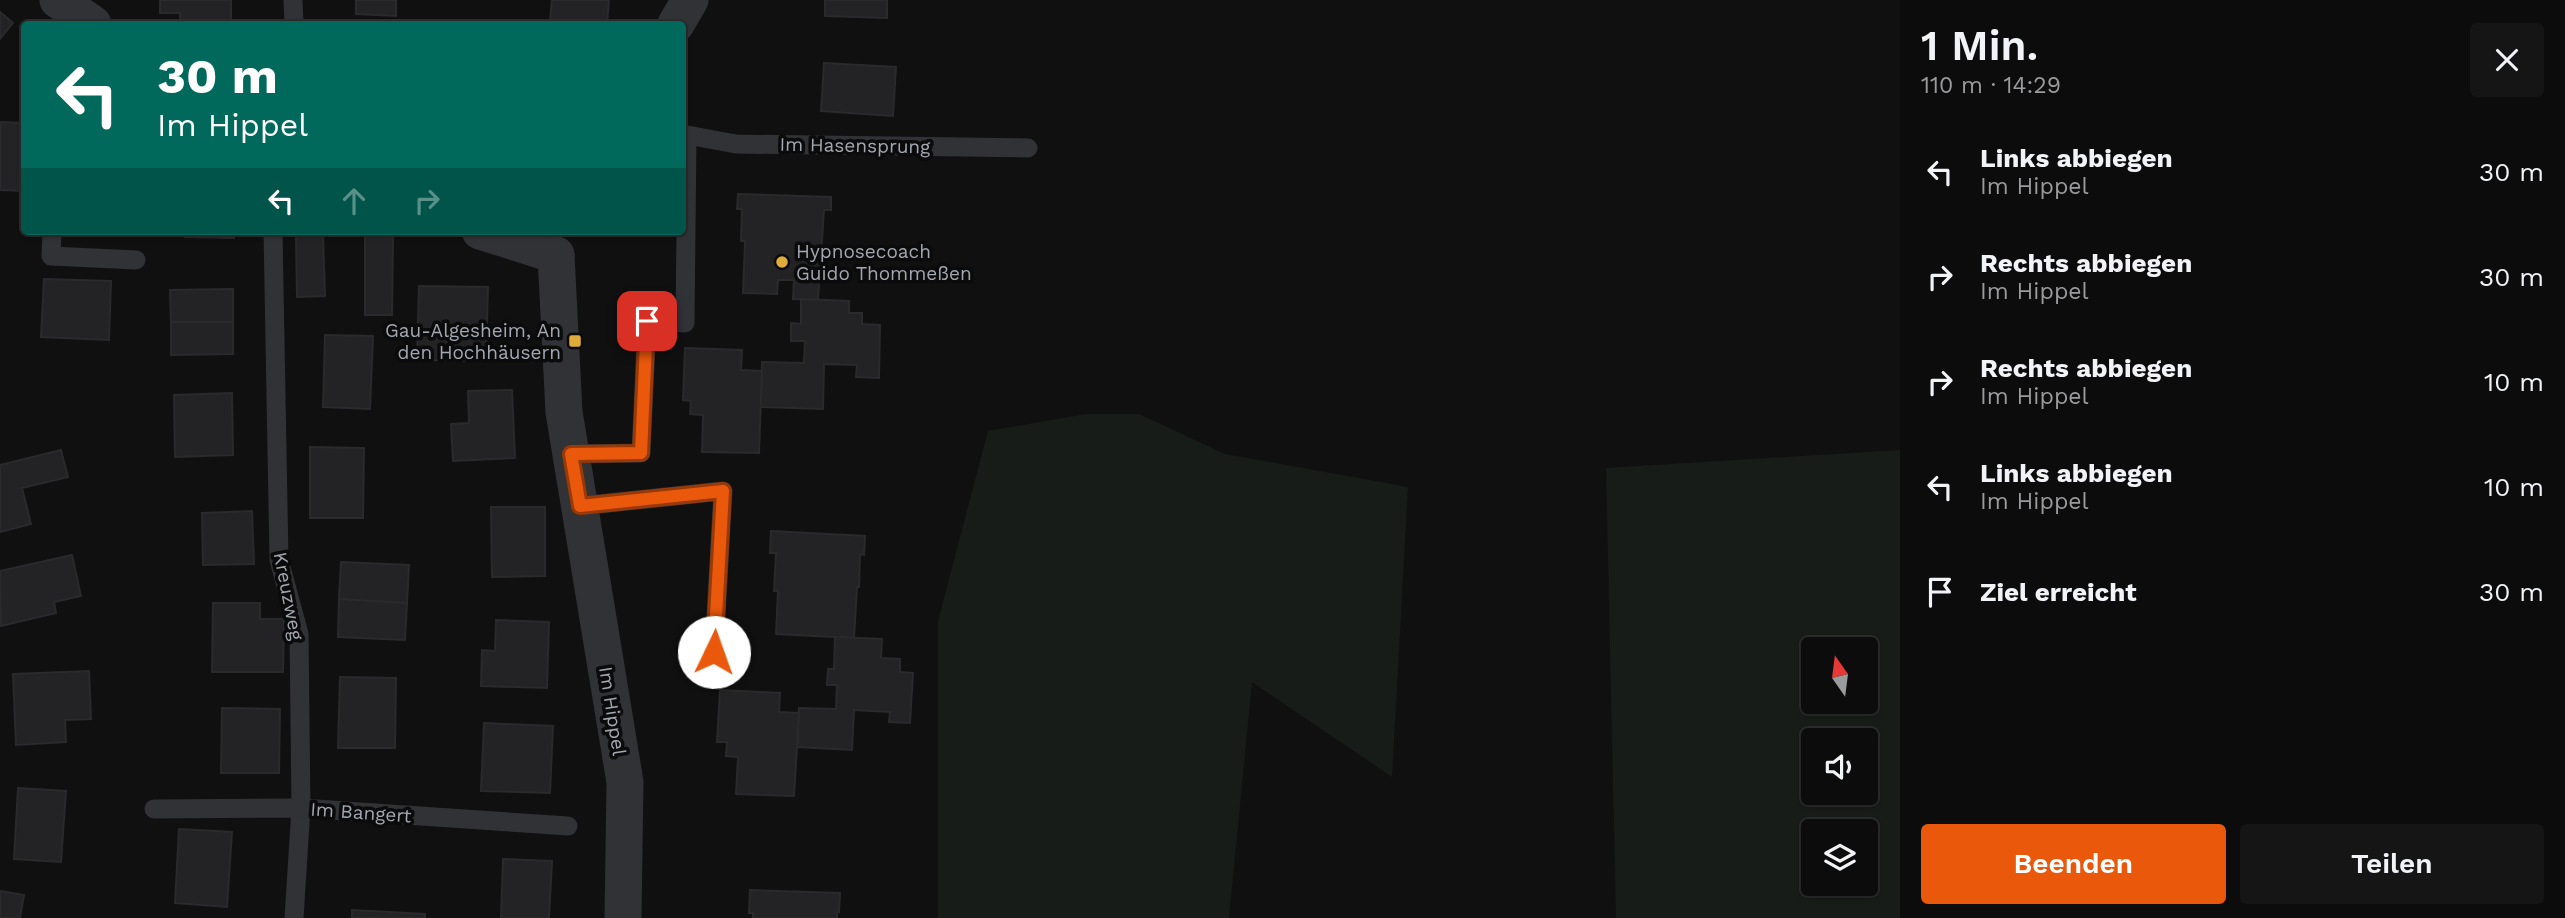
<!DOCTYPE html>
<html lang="de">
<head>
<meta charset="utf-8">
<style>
  :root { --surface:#0c0c0d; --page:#151516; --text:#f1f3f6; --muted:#9a9b9d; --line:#2c2c2e; --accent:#ea580c }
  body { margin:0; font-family:"Work Sans",sans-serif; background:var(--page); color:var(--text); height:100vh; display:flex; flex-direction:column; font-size:26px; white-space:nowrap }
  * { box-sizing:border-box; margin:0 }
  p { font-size:23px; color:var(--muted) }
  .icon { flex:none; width:38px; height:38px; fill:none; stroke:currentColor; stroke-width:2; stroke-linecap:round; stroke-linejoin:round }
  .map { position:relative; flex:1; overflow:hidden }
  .panel { display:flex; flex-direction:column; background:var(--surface); width:665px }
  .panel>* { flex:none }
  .hud { position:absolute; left:21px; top:21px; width:665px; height:214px; border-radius:7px; box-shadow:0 2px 5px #0004,0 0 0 2px var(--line); background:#00695c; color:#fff; overflow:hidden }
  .needle { width:46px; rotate:346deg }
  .tools { position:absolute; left:1801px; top:637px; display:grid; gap:14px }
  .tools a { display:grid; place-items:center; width:77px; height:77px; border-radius:7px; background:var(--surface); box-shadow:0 2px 5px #0004,0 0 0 2px var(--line); font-size:35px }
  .pin { position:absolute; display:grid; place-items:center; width:60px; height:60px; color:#fff; margin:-30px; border-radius:14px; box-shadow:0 4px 10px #0006 }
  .me { position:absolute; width:77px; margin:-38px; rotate:3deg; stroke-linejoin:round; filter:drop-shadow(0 0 5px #0008) }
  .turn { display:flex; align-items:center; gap:24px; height:147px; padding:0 21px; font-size:32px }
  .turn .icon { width:91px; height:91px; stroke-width:2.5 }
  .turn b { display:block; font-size:49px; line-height:60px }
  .lanes { display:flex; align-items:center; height:66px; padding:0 21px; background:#0003; justify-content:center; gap:35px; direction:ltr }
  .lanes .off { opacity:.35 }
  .round { display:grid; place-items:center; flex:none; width:74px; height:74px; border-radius:7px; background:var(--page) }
  .headline { display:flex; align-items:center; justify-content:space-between; height:119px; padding:0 21px }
  h1 { font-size:42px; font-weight:600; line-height:52px }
  .primary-button { display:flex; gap:14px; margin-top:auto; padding:14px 21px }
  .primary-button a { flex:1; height:80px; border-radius:7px; background:var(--accent); color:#fff; font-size:28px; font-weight:600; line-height:80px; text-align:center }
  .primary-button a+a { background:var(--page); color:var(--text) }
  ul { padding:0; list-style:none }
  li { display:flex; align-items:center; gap:21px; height:105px; padding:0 21px }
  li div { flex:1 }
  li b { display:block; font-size:26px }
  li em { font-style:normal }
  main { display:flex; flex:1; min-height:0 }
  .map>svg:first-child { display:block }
  .green { fill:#171c18; fill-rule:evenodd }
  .building { fill:#232325; stroke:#2a2a2d; stroke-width:2 }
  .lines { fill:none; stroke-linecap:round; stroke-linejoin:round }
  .lane { stroke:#313236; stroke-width:19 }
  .street { stroke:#313236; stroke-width:37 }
  .route-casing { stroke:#983908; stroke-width:18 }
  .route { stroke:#ea580c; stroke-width:12 }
  .poi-dot { fill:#e0ac39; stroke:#0b0b0c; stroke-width:2.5 }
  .labels { text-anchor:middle; stroke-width:7; stroke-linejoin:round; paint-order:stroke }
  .street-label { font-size:19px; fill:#a3a7b1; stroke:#0b0b0c }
  .poi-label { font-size:19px; fill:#a3a7b1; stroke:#0b0b0c; text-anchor:start }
</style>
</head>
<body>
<main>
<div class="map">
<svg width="1900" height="918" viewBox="0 0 1900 918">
  <rect width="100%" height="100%" fill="#101011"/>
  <g class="green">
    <polygon points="1086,414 1139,414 1225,454 1408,487 1392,777 1252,682 1229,918 938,918 938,621 988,431"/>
    <path d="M1900,450V918H1616L1606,468ZM1813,649H1866V702H1813ZM1813,740H1866V793H1813ZM1813,831H1866V884H1813Z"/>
  </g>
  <g class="building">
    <polygon points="160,0 231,0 231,24 180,24 180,13 160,13"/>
    <polygon points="356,0 396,0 396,16 356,14"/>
    <polygon points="552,0 609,0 607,24 550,21"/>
    <polygon points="825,0 887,0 887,18 825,16"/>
    <polygon points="0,12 13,23 0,39"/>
    <polygon points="824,63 896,67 893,116 821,111"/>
    <polygon points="0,122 24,123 24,191 0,190"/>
    <polygon points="738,194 831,197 831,210 824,210 818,300 793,299 794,280 778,280 777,294 743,293 745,241 741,241 742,209 737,209"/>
    <polygon points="185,231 234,231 234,238 185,237"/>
    <polygon points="323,235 325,296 297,297 296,236"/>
    <polygon points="365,236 393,236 392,315 365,315"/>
    <polygon points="44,279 111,281 109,340 41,337"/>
    <polygon points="419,286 488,287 486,361 417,360"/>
    <polygon points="233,289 233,322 171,322 170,290"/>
    <polygon points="801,299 849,301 849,313 862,313 862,324 880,325 879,378 856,377 857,365 824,364 823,409 761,407 762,362 804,363 805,341 791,341 791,323 801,324"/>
    <polygon points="171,322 233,322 233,354 171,355"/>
    <polygon points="325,335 373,336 370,409 323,407"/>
    <polygon points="685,348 742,350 741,370 762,371 759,453 702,452 703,415 690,414 691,401 683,400"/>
    <polygon points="512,390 515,458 453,461 451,424 469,423 468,391"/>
    <polygon points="232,393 233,455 175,457 174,395"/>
    <polygon points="310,447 364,448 363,518 310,518"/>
    <polygon points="61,450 68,477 22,488 31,524 0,532 0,465"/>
    <polygon points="491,507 545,507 545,576 492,577"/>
    <polygon points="252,511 254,564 203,565 202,513"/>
    <polygon points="771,531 865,536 864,555 860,554 859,587 857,587 854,638 776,634 778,591 774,591 776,553 770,553"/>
    <polygon points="72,555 81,596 54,602 56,613 1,626 0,571"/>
    <polygon points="341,562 409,565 407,603 339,599"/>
    <polygon points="339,599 407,603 405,640 338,637"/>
    <polygon points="213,603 260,603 260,619 284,619 283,672 212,672"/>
    <polygon points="496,620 549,622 547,688 481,686 482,650 495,651"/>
    <polygon points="835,637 882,639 881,658 900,659 900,672 913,673 910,723 889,722 890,712 854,710 852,750 797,747 799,708 836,709 837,685 827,685 828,669 834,669"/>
    <polygon points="89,671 91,719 65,720 66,742 16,745 13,674"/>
    <polygon points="340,677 396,678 395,748 338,748"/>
    <polygon points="720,690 780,693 779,712 799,713 794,796 736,794 738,757 726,756 727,742 717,742"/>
    <polygon points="222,708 280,709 279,773 221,773"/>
    <polygon points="484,723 553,726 550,793 481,791"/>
    <polygon points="18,788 66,791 61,862 14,859"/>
    <polygon points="179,829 232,832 227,907 175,903"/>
    <polygon points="503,859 552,861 549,918 501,918"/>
    <polygon points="750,890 840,893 839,912 837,912 837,918 753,918 753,913 749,913"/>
    <polygon points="0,891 24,895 20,918 0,918"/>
    <polygon points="352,910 425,914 425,918 352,918"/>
  </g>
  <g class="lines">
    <g class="lane">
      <polyline points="293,0 294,24"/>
      <polyline points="682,134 736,144 1028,148"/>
      <polyline points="52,231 51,256 136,260"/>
      <polyline points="273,231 279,560 299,634 301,808 294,918"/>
      <polyline points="571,454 641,453 647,321 685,323 687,137"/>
      <polyline points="580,506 723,491 714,652"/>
      <polyline points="154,809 301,808 568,826"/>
    </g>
    <g class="street">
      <polyline points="58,0 93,24"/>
      <polyline points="676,24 690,0"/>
      <polyline points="480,231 556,255"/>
      <polyline points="556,255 564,412 625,782 623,918"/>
    </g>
  </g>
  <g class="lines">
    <g class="route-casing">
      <polyline id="route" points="647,321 641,453 571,454 580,506 723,491 714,652"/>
    </g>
    <use href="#route" class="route"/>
  </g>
  <g class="poi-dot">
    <circle cx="782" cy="262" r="7"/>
    <rect x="568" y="334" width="14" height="14" rx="3.5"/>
  </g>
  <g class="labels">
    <g class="street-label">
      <text transform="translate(855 145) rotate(1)" y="7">Im Hasensprung</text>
      <text transform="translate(289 596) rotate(79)" y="7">Kreuzweg</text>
      <text transform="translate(613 711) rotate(81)" y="7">Im Hippel</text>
      <text transform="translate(361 812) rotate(4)" y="7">Im Bangert</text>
    </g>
    <g class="poi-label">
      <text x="796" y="258">Hypnosecoach<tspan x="796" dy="22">Guido Thommeßen</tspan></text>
      <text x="561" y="337" text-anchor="end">Gau-Algesheim, An<tspan x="561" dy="22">den Hochhäusern</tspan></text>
    </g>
  </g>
</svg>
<div class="tools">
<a><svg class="needle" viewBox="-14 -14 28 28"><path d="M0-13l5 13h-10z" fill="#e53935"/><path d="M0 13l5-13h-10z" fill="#9a9b9d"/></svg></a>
<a><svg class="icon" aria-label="sound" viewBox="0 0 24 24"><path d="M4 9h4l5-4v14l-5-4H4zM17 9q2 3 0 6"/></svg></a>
<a><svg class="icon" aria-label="layers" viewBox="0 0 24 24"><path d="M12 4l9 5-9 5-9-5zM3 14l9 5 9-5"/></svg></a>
</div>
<div class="pin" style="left:647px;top:321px;background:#d93025"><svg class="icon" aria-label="arrive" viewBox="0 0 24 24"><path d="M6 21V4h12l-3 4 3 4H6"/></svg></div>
<svg class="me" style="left:714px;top:652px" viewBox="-20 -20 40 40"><circle r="19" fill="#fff"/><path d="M0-13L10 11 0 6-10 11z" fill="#ea580c"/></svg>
<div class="hud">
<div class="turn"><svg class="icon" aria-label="left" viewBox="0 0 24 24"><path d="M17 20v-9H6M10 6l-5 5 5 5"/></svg><div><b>30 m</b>Im Hippel</div></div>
<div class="lanes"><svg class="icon" aria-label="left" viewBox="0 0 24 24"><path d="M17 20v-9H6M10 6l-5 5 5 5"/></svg><svg class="icon off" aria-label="ahead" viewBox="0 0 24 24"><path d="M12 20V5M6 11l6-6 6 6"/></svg><svg class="icon off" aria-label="right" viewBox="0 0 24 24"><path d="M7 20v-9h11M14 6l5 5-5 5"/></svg></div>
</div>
</div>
<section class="panel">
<div class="headline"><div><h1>1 Min.</h1><p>110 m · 14:29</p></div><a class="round"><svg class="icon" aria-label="close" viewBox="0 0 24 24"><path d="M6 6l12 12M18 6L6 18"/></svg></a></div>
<ul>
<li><svg class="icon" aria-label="left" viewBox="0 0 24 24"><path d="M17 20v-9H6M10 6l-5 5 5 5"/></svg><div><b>Links abbiegen</b><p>Im Hippel</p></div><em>30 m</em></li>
<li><svg class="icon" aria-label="right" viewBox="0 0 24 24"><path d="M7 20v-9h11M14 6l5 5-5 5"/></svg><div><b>Rechts abbiegen</b><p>Im Hippel</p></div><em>30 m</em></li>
<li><svg class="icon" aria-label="right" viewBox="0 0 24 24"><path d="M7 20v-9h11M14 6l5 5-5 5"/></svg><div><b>Rechts abbiegen</b><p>Im Hippel</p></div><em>10 m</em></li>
<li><svg class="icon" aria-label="left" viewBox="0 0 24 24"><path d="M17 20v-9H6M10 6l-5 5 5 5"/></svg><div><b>Links abbiegen</b><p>Im Hippel</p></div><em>10 m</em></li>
<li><svg class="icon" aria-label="arrive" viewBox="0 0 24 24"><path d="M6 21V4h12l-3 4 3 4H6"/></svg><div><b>Ziel erreicht</b></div><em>30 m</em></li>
</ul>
<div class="primary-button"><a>Beenden</a><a>Teilen</a></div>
</section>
</main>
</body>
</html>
